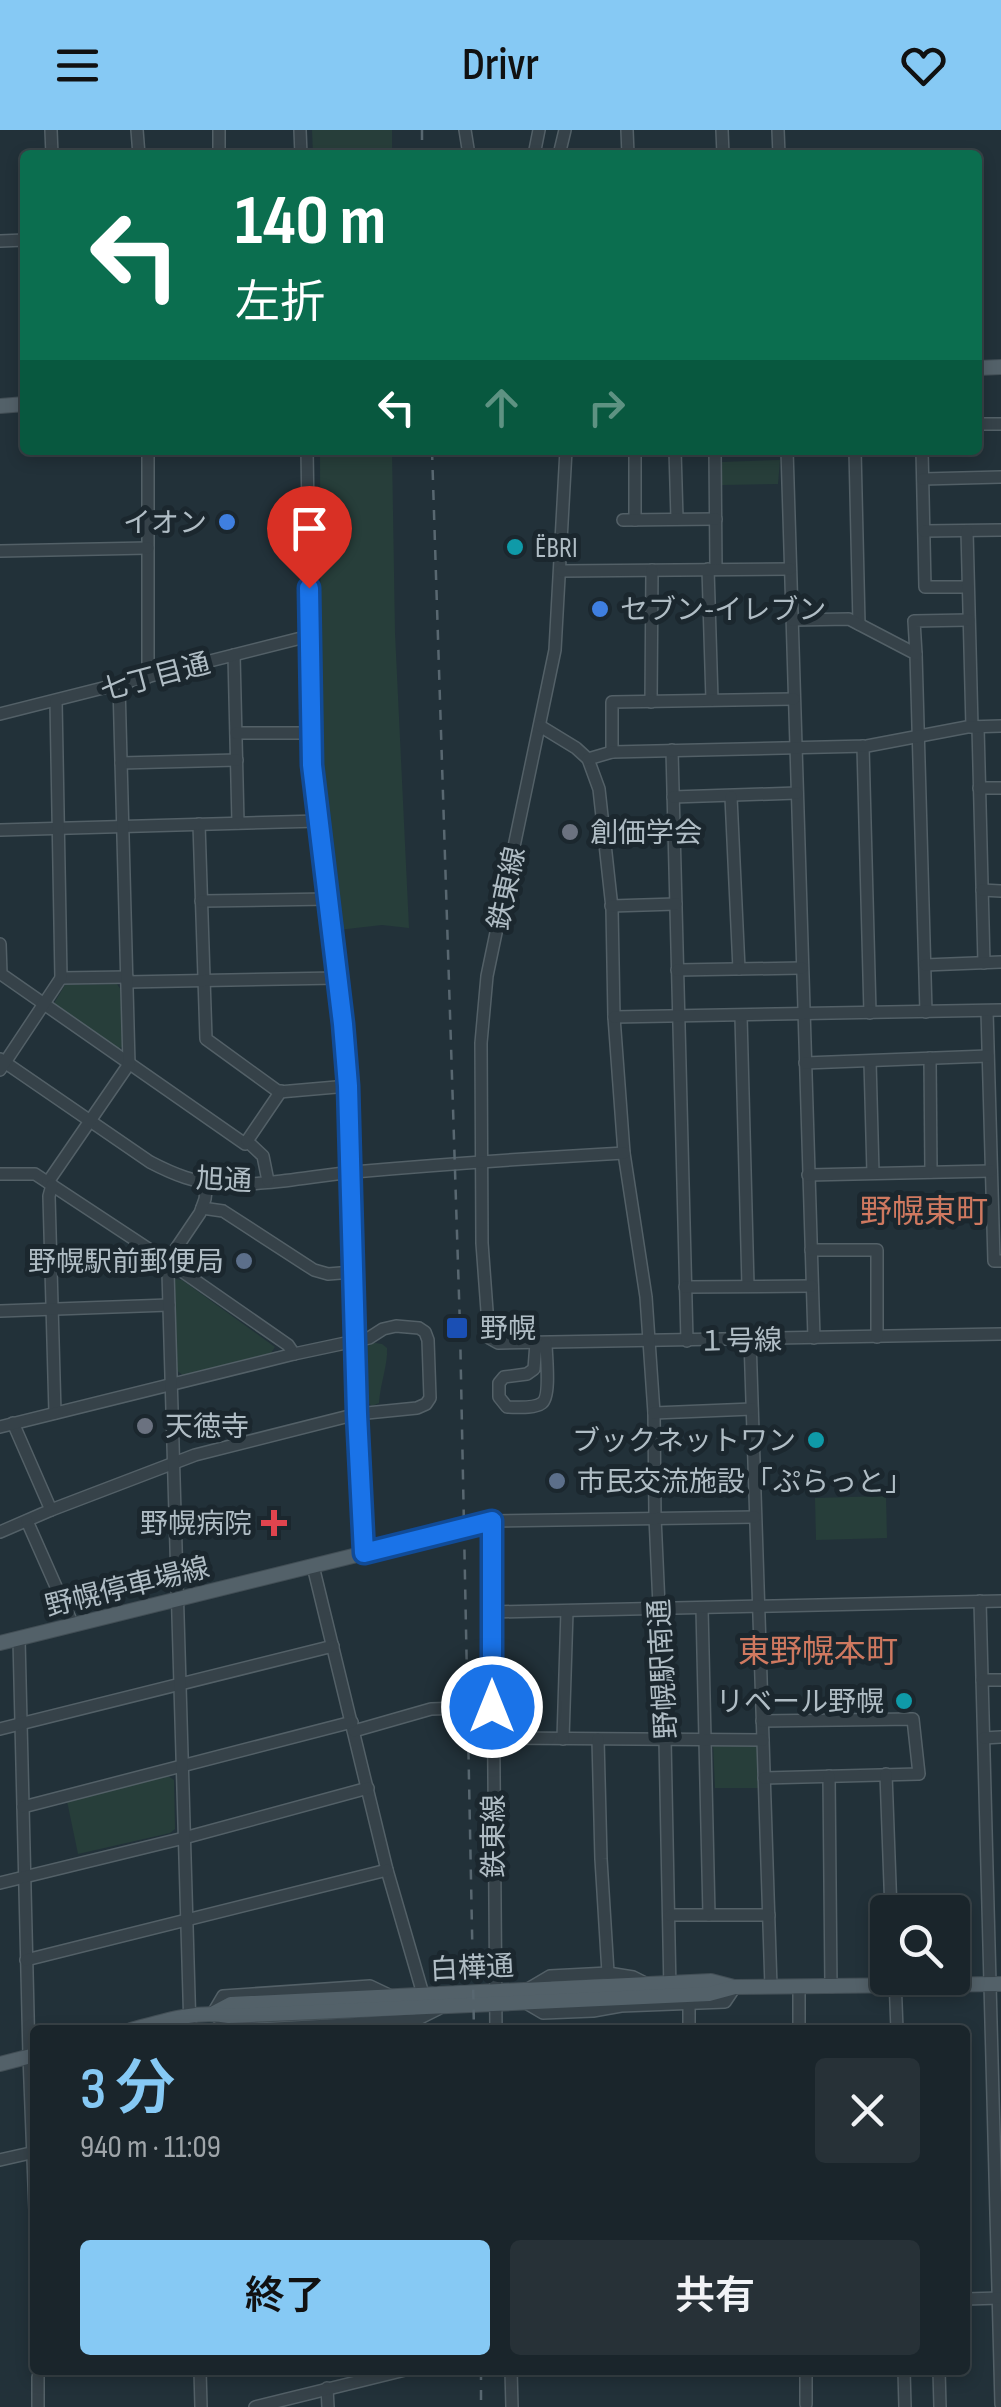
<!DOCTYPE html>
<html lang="ja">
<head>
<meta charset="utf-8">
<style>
  :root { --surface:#1a252b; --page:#273137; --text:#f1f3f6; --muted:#9fa5a9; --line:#384247; --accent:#86c9f4 }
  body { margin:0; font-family:"Sofia Sans Condensed","Noto Sans JP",sans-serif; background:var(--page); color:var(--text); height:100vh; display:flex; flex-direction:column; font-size:38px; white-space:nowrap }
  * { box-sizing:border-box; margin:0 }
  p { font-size:32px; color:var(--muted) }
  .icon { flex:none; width:55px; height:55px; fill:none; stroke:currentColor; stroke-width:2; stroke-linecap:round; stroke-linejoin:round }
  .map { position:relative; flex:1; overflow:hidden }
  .details { position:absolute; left:30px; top:1895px; width:940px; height:350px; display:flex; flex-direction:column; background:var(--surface); border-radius:10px; box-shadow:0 5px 15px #0003,0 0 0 2px var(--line) }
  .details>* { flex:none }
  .hud { position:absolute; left:20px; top:20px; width:962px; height:305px; border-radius:10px; box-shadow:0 5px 15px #0003,0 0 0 2px var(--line); background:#0b6e4f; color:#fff; overflow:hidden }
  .controls { position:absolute; left:870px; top:1765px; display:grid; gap:20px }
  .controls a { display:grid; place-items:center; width:100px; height:100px; border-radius:10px; background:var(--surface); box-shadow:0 5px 15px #0003,0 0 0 2px var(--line); font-size:50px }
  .pin { position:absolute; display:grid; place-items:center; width:85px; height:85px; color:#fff; margin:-102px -42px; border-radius:50% 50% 50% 0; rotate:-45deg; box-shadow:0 0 10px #0007 }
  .pin .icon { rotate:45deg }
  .me { position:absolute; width:110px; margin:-55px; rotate:0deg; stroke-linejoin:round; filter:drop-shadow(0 0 8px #0008) }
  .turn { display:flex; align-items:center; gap:35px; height:210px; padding:0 50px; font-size:45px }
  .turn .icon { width:130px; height:130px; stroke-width:2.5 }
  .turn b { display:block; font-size:70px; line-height:85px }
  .lanes { display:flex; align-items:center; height:95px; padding:0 50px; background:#0003; justify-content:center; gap:50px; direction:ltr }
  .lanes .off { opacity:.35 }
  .round { display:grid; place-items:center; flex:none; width:105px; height:105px; border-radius:10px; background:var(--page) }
  .headline { display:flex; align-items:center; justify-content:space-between; height:170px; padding:0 50px }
  h1 { font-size:60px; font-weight:600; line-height:75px; color:var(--accent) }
  .cta { display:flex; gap:20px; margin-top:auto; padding:20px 50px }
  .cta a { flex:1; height:115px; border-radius:10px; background:var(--accent); color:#111; font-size:40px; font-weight:600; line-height:115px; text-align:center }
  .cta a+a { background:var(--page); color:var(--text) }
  header { display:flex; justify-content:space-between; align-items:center; height:130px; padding:0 50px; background:var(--accent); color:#111; font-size:45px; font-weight:600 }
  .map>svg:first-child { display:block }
  .green { fill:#273e3a }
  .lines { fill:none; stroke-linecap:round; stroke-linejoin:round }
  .minor-casing { stroke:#536067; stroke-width:14 }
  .major-casing { stroke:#424e55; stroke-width:16 }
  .minor { stroke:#364249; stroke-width:11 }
  .major { stroke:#536169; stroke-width:14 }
  .rail { stroke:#586770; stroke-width:2.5; stroke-dasharray:10 10; stroke-linecap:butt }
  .route-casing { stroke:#114b97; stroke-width:25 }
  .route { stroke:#1a73e8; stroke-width:18 }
  .shop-dot { fill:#3f7fe0; stroke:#1b272e; stroke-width:4 }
  .culture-dot { fill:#0f9aa8; stroke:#1b272e; stroke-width:4 }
  .worship-dot { fill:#6b7280; stroke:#1b272e; stroke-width:4 }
  .service-dot { fill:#5c6f8a; stroke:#1b272e; stroke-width:4 }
  .transit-dot { fill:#1a4fb4; stroke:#1b272e; stroke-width:4 }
  .health-dot { fill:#e0444e; stroke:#1b272e; stroke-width:4 }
  .labels { text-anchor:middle; stroke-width:10; stroke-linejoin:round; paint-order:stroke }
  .poi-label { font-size:28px; fill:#b0bdc5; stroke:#1b272e; text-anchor:start }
  .street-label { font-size:28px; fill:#b0bdc5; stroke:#1b272e }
  .quarter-label { font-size:32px; fill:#d07960; stroke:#1b272e }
</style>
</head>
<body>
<header><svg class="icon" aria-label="menu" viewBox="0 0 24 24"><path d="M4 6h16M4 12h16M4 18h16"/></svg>Drivr<svg class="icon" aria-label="heart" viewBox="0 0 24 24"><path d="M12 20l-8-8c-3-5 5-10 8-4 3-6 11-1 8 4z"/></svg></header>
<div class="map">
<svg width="1001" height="2277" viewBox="0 0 1001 2277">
  <rect width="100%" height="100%" fill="#223139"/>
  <g class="green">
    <polygon points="312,0 392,0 392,25 313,25"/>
    <polygon points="320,320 392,320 395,503 409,798 382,795 338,800 321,666"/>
    <polygon points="780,330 778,354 722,355 721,332"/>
    <polygon points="117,854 121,860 123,917 115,919 53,875 65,855"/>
    <polygon points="175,1149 182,1150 275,1217 271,1223 184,1246 176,1240"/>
    <path d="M369,1212L382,1214L387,1218C388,1235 380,1254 379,1273L372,1276L367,1272L365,1217Z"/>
    <polygon points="886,1366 887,1408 816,1410 815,1368"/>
    <polygon points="713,1614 757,1617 759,1658 715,1658"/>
    <polygon points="168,1646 174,1650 175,1699 170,1703 78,1724 67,1671"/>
  </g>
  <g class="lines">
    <g class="minor-casing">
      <g id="minor">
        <polyline points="51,0 52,25"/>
        <polyline points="137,0 139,25"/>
        <polyline points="219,0 219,25"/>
        <polyline points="300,0 301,25"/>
        <polyline points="465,0 469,25"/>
        <polyline points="627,0 628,25"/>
        <polyline points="722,0 723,25"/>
        <polyline points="778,0 779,25"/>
        <polyline points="534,25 539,0"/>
        <polyline points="559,25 565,0"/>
        <polyline points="0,111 25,110"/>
        <polyline points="978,294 1001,294"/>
        <polyline points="148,320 148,547"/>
        <polyline points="307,320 312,635 343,894 348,956 357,1284"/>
        <polyline points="566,320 555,520 487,846 481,913 482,1113 489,1208 498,1213 1001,1204"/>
        <polyline points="635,320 635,390"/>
        <polyline points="675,320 677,389"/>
        <polyline points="715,320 716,439"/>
        <polyline points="787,320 814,1208"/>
        <polyline points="855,320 859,494"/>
        <polyline points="922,320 925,457 968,457"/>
        <polyline points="923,349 1001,347"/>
        <polyline points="623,390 716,389"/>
        <polyline points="924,401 1001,400"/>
        <polyline points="967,401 972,597"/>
        <polyline points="0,421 148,418"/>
        <polyline points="708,439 712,570"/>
        <polyline points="561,441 790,439"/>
        <polyline points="792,490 849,489 916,524 926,882"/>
        <polyline points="916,524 914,491 969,490"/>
        <polyline points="234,525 238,693"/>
        <polyline points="651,572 652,440"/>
        <polyline points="0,584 309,506"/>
        <polyline points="540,596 576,618 588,629 599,659 612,778 614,887 624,1023 646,1167 654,1283 655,1387 665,1609 670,1861"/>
        <polyline points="978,597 984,833"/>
        <polyline points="236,603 311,603"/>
        <polyline points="863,616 870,883"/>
        <polyline points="672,620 687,1211"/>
        <polyline points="612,622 612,572 794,569"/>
        <polyline points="588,629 612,622 867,616 967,597 1001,596"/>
        <polyline points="121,633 237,630"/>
        <polyline points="979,658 1001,658"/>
        <polyline points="673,667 797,663"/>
        <polyline points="731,667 739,839"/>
        <polyline points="199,694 206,909 279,962 348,956"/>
        <polyline points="0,700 318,691"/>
        <polyline points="982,760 1001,761"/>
        <polyline points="201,771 328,769"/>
        <polyline points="611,776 676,774"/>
        <polyline points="0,814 1,844 245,1014 281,961"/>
        <polyline points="925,835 1001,832"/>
        <polyline points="677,840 802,838"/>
        <polyline points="61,848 127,847"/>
        <polyline points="127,852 337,848"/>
        <polyline points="987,881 994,1131 1001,1131"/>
        <polyline points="741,886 748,1156"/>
        <polyline points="614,887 1001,880"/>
        <polyline points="930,928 931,1042"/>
        <path d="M0,929L150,1032C173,1044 197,1054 223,1054C267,1056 311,1046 354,1042C444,1034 534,1028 624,1023"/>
        <polyline points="870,931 873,1043"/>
        <polyline points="805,933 988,926"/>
        <polyline points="0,940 61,848 56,571"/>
        <polyline points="247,1011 263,1026 268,1051"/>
        <polyline points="0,1044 35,1044 170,1133 288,1215 294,1224"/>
        <polyline points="808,1045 991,1041"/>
        <polyline points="48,1052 129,934 119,555"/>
        <polyline points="52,1055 49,1066 55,1283"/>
        <polyline points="202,1078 223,1081 314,1140 328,1144 353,1142"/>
        <polyline points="811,1120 877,1120 877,1207"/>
        <polyline points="685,1157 812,1156"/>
        <polyline points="0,1181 169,1175"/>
        <polyline points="750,1209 771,1857"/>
        <path d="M536,1213L534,1239L527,1244L504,1247L499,1253V1267L507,1277C516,1277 534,1279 542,1273C551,1266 546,1225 546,1213"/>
        <polyline points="654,1283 752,1279"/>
        <polyline points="13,1293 51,1380"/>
        <polyline points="0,1297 294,1224 369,1208 383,1199 396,1196 419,1198 425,1202 428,1210 430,1268 426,1274 417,1278 357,1284 195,1325 51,1380 0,1402"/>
        <polyline points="27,1391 73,1495"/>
        <polyline points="492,1391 496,1900"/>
        <polyline points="365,1423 492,1391 755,1387"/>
        <polyline points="313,1436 387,1740 423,1864"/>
        <polyline points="980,1471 1001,2274"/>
        <polyline points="702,1478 709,1785"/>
        <polyline points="492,1482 1001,1471"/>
        <polyline points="19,1509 29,1926 35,2080"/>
        <polyline points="982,1550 1001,1550"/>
        <polyline points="762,1591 913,1589 919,1644 764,1648"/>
        <polyline points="0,1599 333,1516"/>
        <polyline points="354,1601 431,1579 492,1577"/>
        <polyline points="492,1608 763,1610"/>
        <polyline points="984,1608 1001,1607"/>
        <polyline points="563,1609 567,1481"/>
        <polyline points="598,1609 601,1729 608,1843"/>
        <polyline points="886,1644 891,1782"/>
        <polyline points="829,1646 831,1857"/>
        <polyline points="23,1677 352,1592"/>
        <polyline points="0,1753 184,1708 368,1658"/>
        <polyline points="670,1785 769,1785"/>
        <polyline points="26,1830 387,1740"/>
        <polyline points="895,1848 897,1900"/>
        <polyline points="528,1859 550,1846 608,1843 633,1847 647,1854"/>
        <polyline points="526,1873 543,1883 593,1881 621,1876 725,1872 735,1857"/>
        <polyline points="689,1874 689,1900"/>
        <polyline points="190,1900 168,1142 171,1126 200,1083 205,1069 207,1053"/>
        <polyline points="232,1900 213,1883 223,1866 370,1856 391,1866"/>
        <polyline points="240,1900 416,1890 438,1879"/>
        <polyline points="799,1900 799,1857"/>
        <polyline points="0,2030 35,2022"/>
        <polyline points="965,2169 1001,2168"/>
        <polyline points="200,2240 201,2277"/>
        <polyline points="511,2240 512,2277"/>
        <polyline points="806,2240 806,2274"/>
        <polyline points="904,2240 905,2277"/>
        <polyline points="939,2240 940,2277"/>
        <polyline points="38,2247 38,2277"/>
        <polyline points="327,2258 328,2277"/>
        <polyline points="255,2277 405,2240"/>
      </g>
    </g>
    <g class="major-casing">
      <g id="major">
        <polyline points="978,238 1001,237"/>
        <polyline points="0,276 25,274"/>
        <polyline points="0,1513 365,1423 357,1284"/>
        <polyline points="214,1883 231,1874 711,1851 734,1857"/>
        <path d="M131,1900C164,1891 195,1880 229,1886L709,1864L735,1857L1001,1854"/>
        <polyline points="0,1934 35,1925"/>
      </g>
    </g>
    <use href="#minor" class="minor"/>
    <use href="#major" class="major"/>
    <g class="rail">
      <polyline points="422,0 422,25"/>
      <polyline points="432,320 460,1197 474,1900"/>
      <polyline points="481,2240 481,2277"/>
    </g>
  </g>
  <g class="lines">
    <g class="route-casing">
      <polyline id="route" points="309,458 312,635 343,894 348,956 357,1284 364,1423 492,1391 492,1577"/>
    </g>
    <use href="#route" class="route"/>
  </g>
  <g class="shop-dot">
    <circle cx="227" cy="392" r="10"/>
    <circle cx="600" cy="479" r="10"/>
  </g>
  <g class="culture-dot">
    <circle cx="515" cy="417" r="10"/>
    <circle cx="816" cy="1310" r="10"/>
    <circle cx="904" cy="1571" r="10"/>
  </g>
  <g class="worship-dot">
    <circle cx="570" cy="702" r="10"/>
    <circle cx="145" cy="1296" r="10"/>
  </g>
  <g class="service-dot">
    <circle cx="244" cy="1131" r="10"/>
    <circle cx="557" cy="1351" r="10"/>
  </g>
  <rect class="transit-dot" x="445" y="1186" width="24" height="24" rx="5"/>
  <path class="health-dot" d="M269 1378h10v10h10v10h-10v10h-10v-10h-10v-10h10z"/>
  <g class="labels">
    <g class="poi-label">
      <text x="207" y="402" text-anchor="end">イオン</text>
      <text x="535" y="427">ËBRI</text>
      <text x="620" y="489">セブン-イレブン</text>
      <text x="590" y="712">創価学会</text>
      <text x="224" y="1141" text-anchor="end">野幌駅前郵便局</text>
      <text x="480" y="1208">野幌</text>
      <text x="165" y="1306">天徳寺</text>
      <text x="796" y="1320" text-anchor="end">ブックネットワン</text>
      <text x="577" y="1361">市民交流施設「ぷらっと」</text>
      <text x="252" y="1403" text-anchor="end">野幌病院</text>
      <text x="884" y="1581" text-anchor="end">リベール野幌</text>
    </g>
    <g class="street-label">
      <text transform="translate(155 546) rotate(-15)" y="10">七丁目通</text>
      <text transform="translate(506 758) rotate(-78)" y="10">鉄東線</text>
      <text transform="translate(224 1049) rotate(3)" y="10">旭通</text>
      <text transform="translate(740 1210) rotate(-1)" y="10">１号線</text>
      <text transform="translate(127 1456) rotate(-14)" y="10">野幌停車場線</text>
      <text transform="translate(662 1539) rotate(-93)" y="10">野幌駅南通</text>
      <text transform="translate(493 1706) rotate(-90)" y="10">鉄東線</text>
      <text transform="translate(472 1837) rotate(-3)" y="10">白樺通</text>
    </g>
    <g class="quarter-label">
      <text x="924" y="1092">野幌東町</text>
      <text x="818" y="1532">東野幌本町</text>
    </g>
  </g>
</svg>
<div class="controls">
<a><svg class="icon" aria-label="search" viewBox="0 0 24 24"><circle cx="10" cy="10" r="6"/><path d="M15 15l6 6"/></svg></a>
</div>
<div class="pin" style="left:309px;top:458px;background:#d93025"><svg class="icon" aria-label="arrive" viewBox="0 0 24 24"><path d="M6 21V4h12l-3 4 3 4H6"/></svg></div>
<svg class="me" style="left:492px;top:1577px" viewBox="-20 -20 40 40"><circle r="17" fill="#1a73e8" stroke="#fff" stroke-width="3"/><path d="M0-11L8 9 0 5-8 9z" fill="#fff"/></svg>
<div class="hud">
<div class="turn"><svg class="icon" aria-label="left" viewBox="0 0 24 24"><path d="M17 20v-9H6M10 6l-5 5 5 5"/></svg><div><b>140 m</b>左折</div></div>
<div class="lanes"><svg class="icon" aria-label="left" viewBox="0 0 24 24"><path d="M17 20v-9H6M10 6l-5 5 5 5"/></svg><svg class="icon off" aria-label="ahead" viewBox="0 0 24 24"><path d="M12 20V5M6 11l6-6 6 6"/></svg><svg class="icon off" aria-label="right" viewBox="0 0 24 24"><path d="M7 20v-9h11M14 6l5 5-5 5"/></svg></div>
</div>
<section class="details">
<div class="headline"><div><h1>3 分</h1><p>940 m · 11:09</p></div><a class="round"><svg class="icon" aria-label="close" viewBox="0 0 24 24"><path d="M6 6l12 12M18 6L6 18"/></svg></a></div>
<div class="cta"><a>終了</a><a>共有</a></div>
</section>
</div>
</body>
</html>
